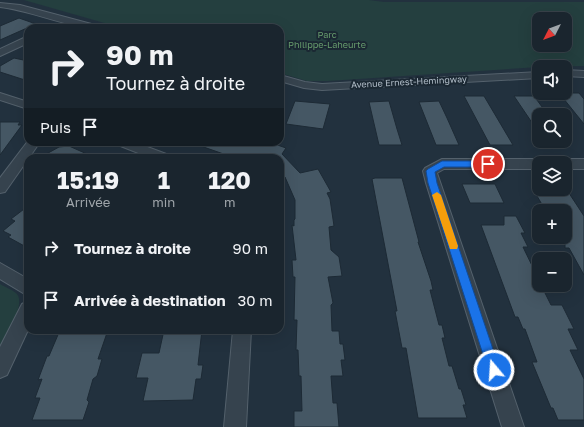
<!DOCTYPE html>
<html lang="fr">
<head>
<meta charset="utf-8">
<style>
  :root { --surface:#1a252e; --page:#232d36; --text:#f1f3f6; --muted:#9fa5aa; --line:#38424a }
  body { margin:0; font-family:"Golos Text",sans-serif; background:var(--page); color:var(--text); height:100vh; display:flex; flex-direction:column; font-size:15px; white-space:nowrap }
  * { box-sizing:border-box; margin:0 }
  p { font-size:13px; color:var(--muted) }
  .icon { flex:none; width:22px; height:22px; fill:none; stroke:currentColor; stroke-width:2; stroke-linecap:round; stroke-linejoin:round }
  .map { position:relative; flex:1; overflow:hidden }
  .drawer { position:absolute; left:24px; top:154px; width:260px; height:180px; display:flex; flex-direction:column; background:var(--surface); border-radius:12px; box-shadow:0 4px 16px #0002,0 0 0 1px var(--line) }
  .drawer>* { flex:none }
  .banner { position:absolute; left:24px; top:24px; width:260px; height:122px; border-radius:12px; box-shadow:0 4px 16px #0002,0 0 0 1px var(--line); background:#1a252e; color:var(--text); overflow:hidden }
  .needle { width:26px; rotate:228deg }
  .fabs { position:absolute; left:532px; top:12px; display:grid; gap:8px }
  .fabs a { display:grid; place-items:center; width:40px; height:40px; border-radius:8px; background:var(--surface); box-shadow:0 4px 16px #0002,0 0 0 1px var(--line); font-size:20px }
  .pin { position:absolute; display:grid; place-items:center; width:34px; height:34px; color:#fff; margin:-17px; border:2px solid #fff; border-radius:50%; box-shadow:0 1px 4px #0007 }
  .me { position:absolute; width:44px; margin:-22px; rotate:342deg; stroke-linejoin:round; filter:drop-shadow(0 0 3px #0008) }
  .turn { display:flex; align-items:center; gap:14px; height:84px; padding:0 16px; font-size:18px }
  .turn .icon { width:52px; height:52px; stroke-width:2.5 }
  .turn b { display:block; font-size:28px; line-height:34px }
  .then { display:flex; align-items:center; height:38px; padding:0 16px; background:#0003; gap:8px; font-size:15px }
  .eta { display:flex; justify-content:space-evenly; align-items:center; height:68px; text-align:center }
  .eta b { font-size:24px; font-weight:700; line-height:28px }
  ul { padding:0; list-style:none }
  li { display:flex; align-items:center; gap:12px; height:52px; padding:0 16px }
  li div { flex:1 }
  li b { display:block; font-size:15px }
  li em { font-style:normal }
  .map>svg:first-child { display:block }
  .green { fill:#243f3f; fill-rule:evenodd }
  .building { fill:#455764; stroke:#1d2a35 }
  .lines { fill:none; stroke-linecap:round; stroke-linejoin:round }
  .minor-casing { stroke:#54616c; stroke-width:2 }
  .minor { fill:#36434e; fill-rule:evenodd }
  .route { fill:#1a73e8; stroke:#114b97 }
  .slow { fill:#f59e0b }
  .labels { text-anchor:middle; stroke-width:4; stroke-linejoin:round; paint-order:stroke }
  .far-park-label { font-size:9px; fill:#679c6d; stroke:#1b2833 }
  .far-street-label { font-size:9px; fill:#b2bec9; stroke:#1b2833 }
</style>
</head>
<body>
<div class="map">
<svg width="584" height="427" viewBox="0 0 584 427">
  <rect width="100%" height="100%" fill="#22313e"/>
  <g class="green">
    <path d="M24,0H369L384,2H584V66L539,67L328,81H307L280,73V28H122ZM539,19H565V45H539Z"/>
    <path d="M0,284C5,287 13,290 17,294C26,305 6,335 0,347Z"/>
  </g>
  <g class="building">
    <polygon points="19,18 36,24 0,40 0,26"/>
    <polygon points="14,58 28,61 28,81 0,72 0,66"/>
    <polygon points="559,93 579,93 584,99 584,124"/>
    <polygon points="464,96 484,96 513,145 490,145"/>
    <polygon points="514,96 534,96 548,115 539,115 539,133"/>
    <polygon points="295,101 330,104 323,129 286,124"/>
    <polygon points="389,101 397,129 402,145 379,145 369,102"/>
    <polygon points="439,101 447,118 459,145 436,145 419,102"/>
    <polygon points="0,122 20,122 18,125 22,125 0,155"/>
    <polygon points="195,142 269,142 286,148 282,154 300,173 318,169 331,192 327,193 330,199 334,226 329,227 331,250 339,257 342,276 328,277 333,303 331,305 332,331 339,331 340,344 343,344 345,360 341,360 343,376 331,376 333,403 337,403 339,427 294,427 294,411 302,411 301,376 299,376 298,350 296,350 297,320 294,320 295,277 293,277 292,260 296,260 292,225 294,226 294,220 295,219 295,200 285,177 280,179 280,156 278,158 235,158 195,144"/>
    <polygon points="69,146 96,158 39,158 59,147"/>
    <polygon points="375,178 402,178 419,242 418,242 431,281 433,290 430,290 439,325 442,325 445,338 442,338 449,366 452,366 459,389 461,389 466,405 463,405 467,418 418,418 406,348 402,348 395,311 397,311 372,179"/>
    <polygon points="462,184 495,184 504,203 470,203"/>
    <polygon points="565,187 584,216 584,275 569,248 565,248 565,208 544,208 533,189 565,189"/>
    <polygon points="28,206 28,248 8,237 11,235 3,231 15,221 11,219"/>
    <polygon points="504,216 516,216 525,233 521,233 528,247 523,247 539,280 539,285 541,285 551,305 562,305 574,329 568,329 578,350 570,350 584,379 584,420 558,420 553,408 551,408 532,362 537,362 525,329 523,329 518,317 515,317 481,225 504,225"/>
    <polygon points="60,330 108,330 98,359 102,359 97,376 93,379 87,400 89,402 83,420 32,420 40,398 35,398 42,379 38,380 47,356 49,356"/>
    <polygon points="164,330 202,330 198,365 203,365 201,379 196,379 193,400 143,401 148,378 136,378 142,353 159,353"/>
  </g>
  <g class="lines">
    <g class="minor-casing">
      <g id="minor">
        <path d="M0,3L20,5L99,26L100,28C66,28 34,11 0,7Z"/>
        <polygon points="28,36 28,43 0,56 0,49"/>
        <polygon points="565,70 584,71 584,77 565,76"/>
        <polygon points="539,72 539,78 322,90 304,88 280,81 280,75 305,82 322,84"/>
        <polygon points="0,93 28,102 28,109 0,100"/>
        <polygon points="28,141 40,142 5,192 0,193 0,178"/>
        <polygon points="116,142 134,142 169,155 171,158 151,158 118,145"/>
        <polygon points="442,159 539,159 544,161 545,163 539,163 539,169 444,169 437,173 524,427 502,427 426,183 423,171 425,168"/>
        <polygon points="565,159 584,159 584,169 565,169 565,163 559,163 560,161"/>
        <polygon points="0,263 28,279 28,296 0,279"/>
        <polygon points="28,301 28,330 7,375 0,378 0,347 22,304"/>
        <polygon points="233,330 251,330 246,427 224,427"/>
      </g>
    </g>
    <use href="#minor" class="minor"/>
  </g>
  <polygon class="route" points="442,161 488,161 492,164 488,167 444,167 435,172 437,183 500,370 498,374 494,376 489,374 488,370 428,183 426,171 428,169"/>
  <polygon class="slow" points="437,192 441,195 458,246 457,249 450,249 432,195"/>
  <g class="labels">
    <g class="far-park-label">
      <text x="327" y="38">Parc<tspan x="327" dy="10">Philippe-Laheurte</tspan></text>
    </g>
    <g class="far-street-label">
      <text transform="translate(409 82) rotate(-3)" y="3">Avenue Ernest-Hemingway</text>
    </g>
  </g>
</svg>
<div class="fabs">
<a><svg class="needle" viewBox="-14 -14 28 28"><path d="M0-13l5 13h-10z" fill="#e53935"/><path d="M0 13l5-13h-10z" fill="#9fa5aa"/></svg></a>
<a><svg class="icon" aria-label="sound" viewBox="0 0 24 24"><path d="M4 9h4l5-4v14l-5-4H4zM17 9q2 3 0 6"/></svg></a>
<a><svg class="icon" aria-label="search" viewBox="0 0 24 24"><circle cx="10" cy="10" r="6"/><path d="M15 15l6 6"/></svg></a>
<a><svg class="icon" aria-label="layers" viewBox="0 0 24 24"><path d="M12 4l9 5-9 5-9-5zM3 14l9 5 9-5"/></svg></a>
<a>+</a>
<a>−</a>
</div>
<div class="pin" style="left:488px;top:164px;background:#d93025"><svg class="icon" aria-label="arrive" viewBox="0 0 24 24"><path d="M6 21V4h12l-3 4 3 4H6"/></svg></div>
<svg class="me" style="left:494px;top:370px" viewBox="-20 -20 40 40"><circle r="17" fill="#1a73e8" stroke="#fff" stroke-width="3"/><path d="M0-11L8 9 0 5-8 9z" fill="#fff"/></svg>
<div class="banner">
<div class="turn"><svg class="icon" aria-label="right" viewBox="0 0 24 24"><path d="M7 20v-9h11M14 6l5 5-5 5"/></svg><div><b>90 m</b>Tournez à droite</div></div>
<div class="then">Puis<svg class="icon" aria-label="arrive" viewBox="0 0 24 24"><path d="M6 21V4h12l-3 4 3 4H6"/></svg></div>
</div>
<section class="drawer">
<div class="eta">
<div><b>15:19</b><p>Arrivée</p></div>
<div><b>1</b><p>min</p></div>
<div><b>120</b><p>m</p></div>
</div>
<ul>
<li><svg class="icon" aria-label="right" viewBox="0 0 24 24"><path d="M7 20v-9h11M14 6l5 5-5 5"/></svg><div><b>Tournez à droite</b></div><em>90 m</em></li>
<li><svg class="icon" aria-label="arrive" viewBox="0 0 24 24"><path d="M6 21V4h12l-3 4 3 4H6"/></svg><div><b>Arrivée à destination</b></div><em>30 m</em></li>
</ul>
</section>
</div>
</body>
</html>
